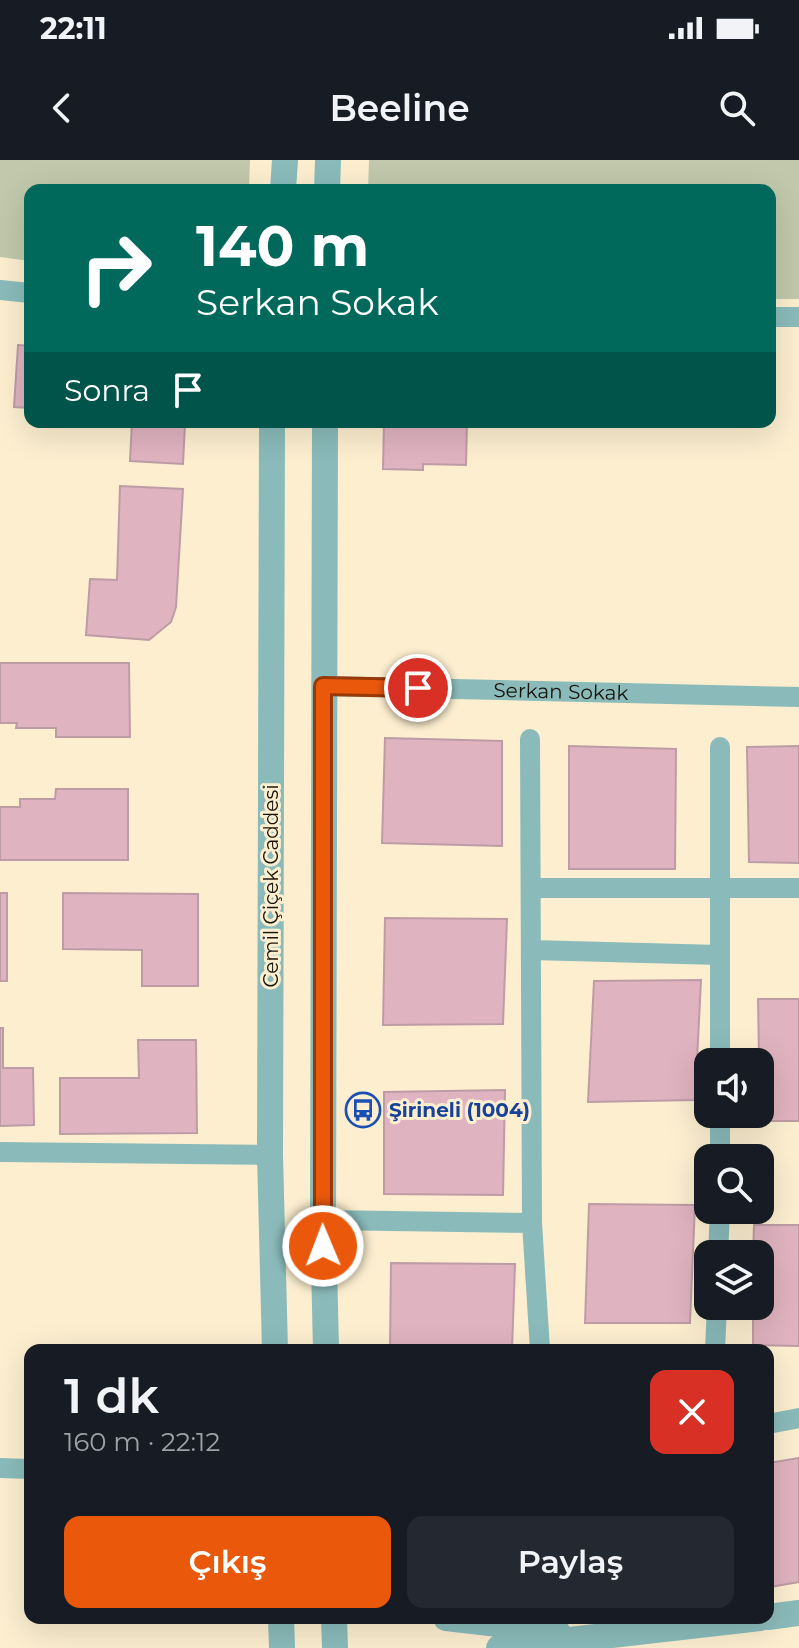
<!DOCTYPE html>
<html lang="tr">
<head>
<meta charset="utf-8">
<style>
  :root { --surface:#171b24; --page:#242831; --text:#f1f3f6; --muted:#9ea1a6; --accent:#ea580c }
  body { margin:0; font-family:Montserrat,sans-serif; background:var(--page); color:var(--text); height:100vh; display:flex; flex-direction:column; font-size:30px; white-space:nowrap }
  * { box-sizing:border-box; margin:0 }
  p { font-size:26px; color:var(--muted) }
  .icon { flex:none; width:44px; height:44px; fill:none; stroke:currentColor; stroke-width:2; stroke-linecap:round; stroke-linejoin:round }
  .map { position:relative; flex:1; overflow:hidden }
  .panel { position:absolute; left:24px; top:1184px; width:750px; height:280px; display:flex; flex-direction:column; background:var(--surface); border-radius:16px; box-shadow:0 8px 32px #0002 }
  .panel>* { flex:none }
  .guide { position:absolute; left:24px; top:24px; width:752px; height:244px; border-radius:16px; box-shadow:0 8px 32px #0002; background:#00695c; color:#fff; overflow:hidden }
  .buttons { position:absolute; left:694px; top:888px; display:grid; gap:16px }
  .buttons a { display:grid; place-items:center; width:80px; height:80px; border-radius:16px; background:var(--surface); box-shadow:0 8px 32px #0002; font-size:40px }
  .pin { position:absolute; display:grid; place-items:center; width:68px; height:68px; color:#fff; margin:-34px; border:4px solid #fff; border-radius:50%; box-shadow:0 2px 8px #0007 }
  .me { position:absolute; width:88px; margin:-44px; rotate:359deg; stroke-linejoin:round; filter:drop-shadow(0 0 6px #0008) }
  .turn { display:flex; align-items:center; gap:28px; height:168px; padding:0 40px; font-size:36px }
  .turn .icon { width:104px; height:104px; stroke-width:2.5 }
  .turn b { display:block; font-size:56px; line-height:68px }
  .then { display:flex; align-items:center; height:76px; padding:0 40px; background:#0003; gap:16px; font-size:30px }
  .round { display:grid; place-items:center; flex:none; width:84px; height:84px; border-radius:16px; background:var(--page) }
  .headline { display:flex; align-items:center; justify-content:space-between; height:136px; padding:0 40px }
  h1 { font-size:48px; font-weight:600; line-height:60px }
  .primary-button { display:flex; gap:16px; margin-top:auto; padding:16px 40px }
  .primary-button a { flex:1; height:92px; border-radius:16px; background:var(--accent); color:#fff; font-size:32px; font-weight:600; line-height:92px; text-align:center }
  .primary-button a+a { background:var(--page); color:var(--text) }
  .status { display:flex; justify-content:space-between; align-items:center; height:56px; padding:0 40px; background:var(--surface); direction:ltr }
  .status svg { height:22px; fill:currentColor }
  header { display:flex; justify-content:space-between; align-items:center; height:104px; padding:0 40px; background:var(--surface); font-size:36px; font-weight:600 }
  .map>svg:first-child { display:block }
  .green { fill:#c1c8ab }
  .building { fill:#e0b3c0; stroke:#be9ca6; stroke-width:2 }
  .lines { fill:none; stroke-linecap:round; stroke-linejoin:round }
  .minor { stroke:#8abbba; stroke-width:20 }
  .tertiary { stroke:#8abbba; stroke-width:26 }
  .route-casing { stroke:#983908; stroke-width:20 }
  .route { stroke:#ea580c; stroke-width:14 }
  .labels { text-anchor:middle; stroke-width:6; stroke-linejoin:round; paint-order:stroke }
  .street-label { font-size:20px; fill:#181308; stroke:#fceecf }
  .transit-label { font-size:20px; font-weight:bold; fill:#164399; stroke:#fceecf; text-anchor:start }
</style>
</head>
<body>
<div class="status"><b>22:11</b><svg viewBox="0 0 49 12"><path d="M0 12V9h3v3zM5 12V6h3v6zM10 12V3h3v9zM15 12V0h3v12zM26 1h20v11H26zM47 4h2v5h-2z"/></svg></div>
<header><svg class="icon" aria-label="back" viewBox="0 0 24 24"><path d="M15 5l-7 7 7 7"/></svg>Beeline<svg class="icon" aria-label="search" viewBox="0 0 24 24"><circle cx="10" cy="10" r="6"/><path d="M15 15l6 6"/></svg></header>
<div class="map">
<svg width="799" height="1488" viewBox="0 0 799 1488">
  <rect width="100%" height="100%" fill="#fceecf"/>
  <g class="green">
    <polygon points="0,0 250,0 249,30 30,30 30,101 0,97"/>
    <polygon points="369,0 799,0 799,139 770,139 770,30 368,30"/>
  </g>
  <g class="building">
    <polygon points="18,185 30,186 30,248 14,247"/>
    <polygon points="132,262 189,262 185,264 183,304 130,301"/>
    <polygon points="384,262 467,262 466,305 423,304 423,310 383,309"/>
    <polygon points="120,326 183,329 176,447 171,462 149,480 86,475 90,419 117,420"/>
    <polygon points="0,503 129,503 130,577 56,577 56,568 16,568 17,563 0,563"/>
    <polygon points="385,578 502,581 502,686 382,683"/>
    <polygon points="569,586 676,589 675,709 569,709"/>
    <polygon points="799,586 799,703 749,702 747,587"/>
    <polygon points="56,629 128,629 128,700 0,700 0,647 20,647 20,639 55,639"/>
    <rect x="0" y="733" width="7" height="88"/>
    <polygon points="63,733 198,734 198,826 142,826 142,790 63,789"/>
    <polygon points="385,758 507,759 503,864 383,865"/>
    <polygon points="701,820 695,940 588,942 594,821"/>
    <polygon points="758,839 799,839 799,961 757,961 760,954"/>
    <polygon points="0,868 3,868 3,908 33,908 34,965 0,966"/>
    <polygon points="138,880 196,880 197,973 60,974 60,918 139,918"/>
    <polygon points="505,930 503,1035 384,1034 384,932"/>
    <polygon points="589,1044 695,1045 690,1163 585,1163"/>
    <polygon points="754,1065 799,1065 799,1186 753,1185 753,1146 760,1146 760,1094 753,1094"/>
    <polygon points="391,1103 515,1104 512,1190 390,1190"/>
    <polygon points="799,1298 799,1422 770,1427 768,1303"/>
  </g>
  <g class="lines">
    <g class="minor">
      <polyline points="0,130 30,133"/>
      <polyline points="770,157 799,157"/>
      <path id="s1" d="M323,526L799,537"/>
      <polyline points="530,579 532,1063"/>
      <polyline points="532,728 799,728"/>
      <polyline points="532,790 719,795"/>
      <polyline points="720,902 720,587"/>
      <polyline points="720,954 720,998"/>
      <polyline points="0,992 270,995"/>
      <polyline points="323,1060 532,1063 540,1190"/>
      <polyline points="718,1094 720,1050"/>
      <polyline points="715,1190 717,1146"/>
      <polyline points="768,1264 799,1258"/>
      <polyline points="0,1308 30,1309"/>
    </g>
    <g class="tertiary">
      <polyline points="283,30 285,0"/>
      <polyline points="327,30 328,0"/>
      <polyline points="272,262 270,995 275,1190"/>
      <polyline points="325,262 323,1060 326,1190"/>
      <polyline points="768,1457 799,1453"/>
      <polyline points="281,1458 282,1488"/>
      <polyline points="334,1458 335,1488"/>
      <polyline points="446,1458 557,1471"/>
      <polyline points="499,1488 760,1458"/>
    </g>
  </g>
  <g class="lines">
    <g class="route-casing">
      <polyline id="route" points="323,1086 323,526 418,528"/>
    </g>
    <use href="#route" class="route"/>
  </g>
  <defs>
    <g id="bus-ring" transform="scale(1.8)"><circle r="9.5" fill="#fceecf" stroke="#1a4fb4" stroke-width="1.5"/><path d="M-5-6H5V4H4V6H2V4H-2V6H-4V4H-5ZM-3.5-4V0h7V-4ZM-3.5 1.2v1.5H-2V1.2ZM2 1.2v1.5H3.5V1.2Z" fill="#1a4fb4"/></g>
  </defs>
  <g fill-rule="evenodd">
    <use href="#bus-ring" x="363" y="950"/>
  </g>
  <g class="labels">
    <g class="street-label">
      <text dy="7" stroke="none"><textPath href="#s1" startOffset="238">Serkan Sokak</textPath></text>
      <text transform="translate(271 726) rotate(-90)" y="7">Cemil Çiçek Caddesi</text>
    </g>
    <g class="transit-label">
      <text x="389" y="957">Şirineli (1004)</text>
    </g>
  </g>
</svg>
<div class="buttons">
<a><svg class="icon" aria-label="sound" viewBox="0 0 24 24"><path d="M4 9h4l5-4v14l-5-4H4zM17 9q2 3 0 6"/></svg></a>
<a><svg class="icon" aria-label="search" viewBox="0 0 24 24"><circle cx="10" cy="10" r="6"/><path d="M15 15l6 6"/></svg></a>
<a><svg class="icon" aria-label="layers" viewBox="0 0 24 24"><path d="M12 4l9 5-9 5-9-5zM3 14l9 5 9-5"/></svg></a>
</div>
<div class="pin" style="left:418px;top:528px;background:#d93025"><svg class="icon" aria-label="arrive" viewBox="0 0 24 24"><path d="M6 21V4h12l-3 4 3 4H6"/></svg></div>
<svg class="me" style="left:323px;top:1086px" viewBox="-20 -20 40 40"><circle r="17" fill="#ea580c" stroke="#fff" stroke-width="3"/><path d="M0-11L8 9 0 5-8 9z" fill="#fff"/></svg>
<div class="guide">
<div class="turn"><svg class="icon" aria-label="right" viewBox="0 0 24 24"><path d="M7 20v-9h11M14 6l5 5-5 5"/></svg><div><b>140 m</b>Serkan Sokak</div></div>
<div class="then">Sonra<svg class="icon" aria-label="arrive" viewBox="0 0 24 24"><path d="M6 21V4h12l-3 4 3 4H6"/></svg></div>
</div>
<section class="panel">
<div class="headline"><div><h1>1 dk</h1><p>160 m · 22:12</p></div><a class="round" style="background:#d93025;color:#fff"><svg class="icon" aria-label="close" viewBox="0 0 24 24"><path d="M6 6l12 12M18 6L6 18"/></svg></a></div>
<div class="primary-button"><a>Çıkış</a><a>Paylaş</a></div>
</section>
</div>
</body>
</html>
